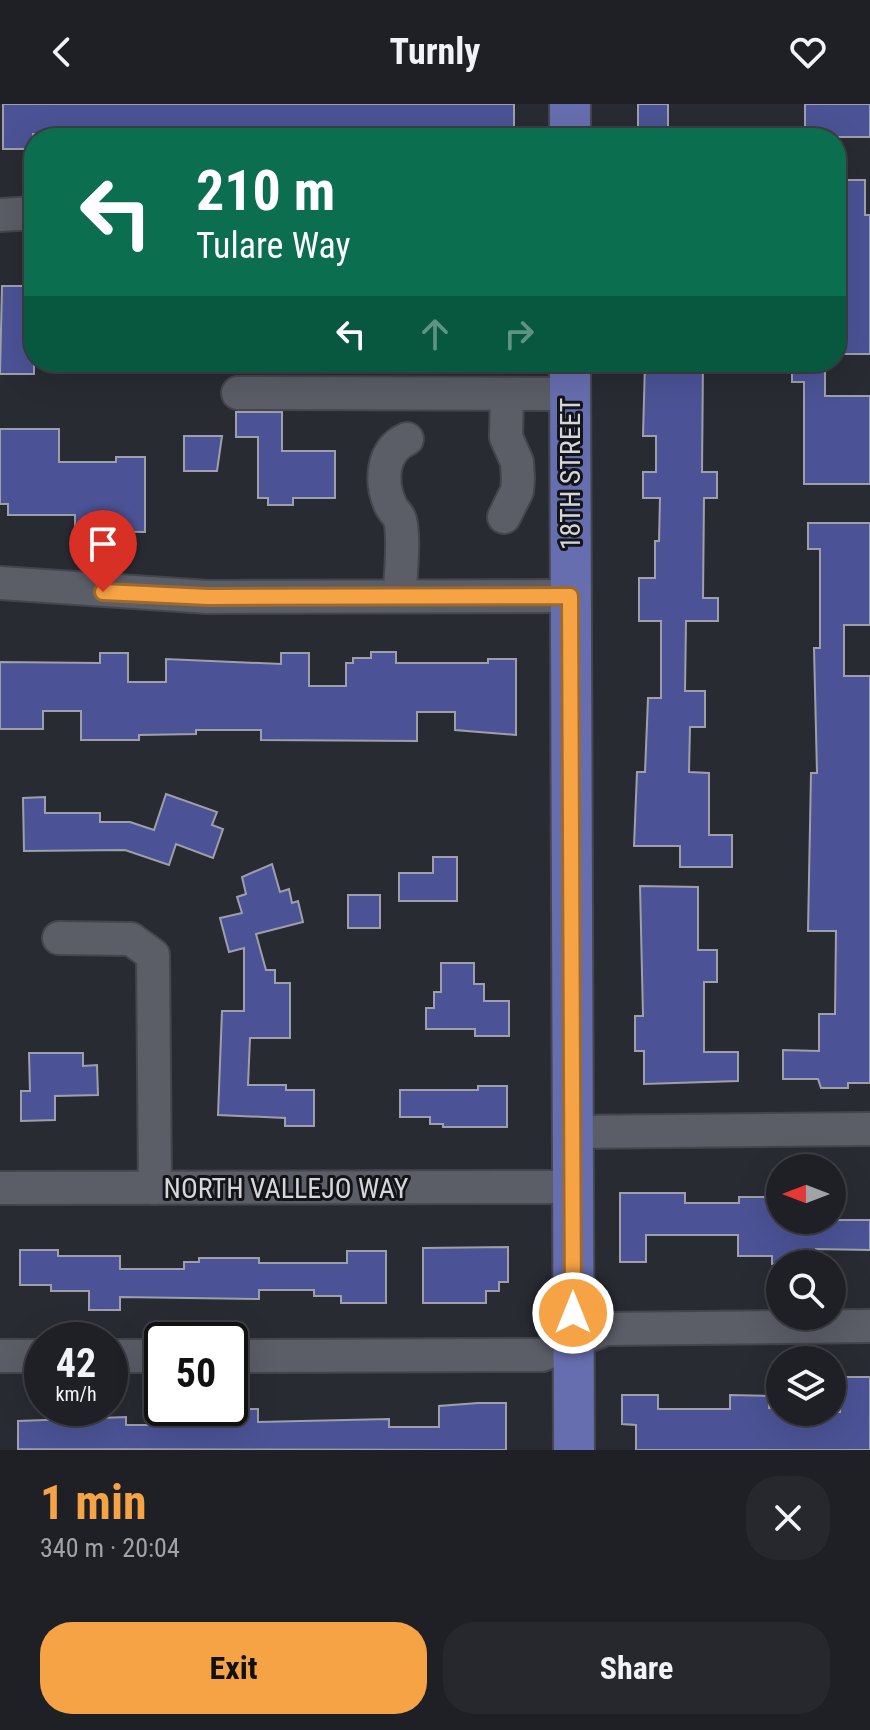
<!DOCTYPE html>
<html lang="en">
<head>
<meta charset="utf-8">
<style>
  :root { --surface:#1f2026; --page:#27282e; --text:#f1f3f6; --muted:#a1a3a7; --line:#3c3e43; --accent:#f5a345 }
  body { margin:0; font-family:"Roboto Condensed",sans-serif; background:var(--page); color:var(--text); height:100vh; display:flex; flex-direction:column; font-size:30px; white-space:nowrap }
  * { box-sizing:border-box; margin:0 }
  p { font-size:26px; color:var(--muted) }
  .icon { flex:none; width:44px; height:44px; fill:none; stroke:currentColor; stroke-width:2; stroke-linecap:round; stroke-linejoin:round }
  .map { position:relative; height:1346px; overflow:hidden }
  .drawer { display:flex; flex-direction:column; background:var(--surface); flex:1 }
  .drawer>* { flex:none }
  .guide { position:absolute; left:24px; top:24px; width:822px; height:244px; border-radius:32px; box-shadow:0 8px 32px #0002,0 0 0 2px var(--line); background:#0b6e4f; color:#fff; overflow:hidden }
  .needle { width:52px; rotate:270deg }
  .buttons { position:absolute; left:766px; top:1050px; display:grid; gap:16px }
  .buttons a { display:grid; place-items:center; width:80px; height:80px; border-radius:50%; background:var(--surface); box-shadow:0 8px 32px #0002,0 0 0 2px var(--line); font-size:40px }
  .speed { position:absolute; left:24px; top:1218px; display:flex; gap:16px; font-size:40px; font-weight:700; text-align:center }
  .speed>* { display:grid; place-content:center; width:104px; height:104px; border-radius:50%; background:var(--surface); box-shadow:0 8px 32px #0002,0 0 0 2px var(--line); line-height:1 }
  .speed small { font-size:20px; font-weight:400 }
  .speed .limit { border:4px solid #111; border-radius:12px; background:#fff; color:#111 }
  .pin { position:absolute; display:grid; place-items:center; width:68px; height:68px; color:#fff; margin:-82px -34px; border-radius:50% 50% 50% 0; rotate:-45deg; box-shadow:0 0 8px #0007 }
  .pin .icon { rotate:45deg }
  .me { position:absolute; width:88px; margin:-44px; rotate:0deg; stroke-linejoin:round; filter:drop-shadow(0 0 6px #0008) }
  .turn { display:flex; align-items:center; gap:28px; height:168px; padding:0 40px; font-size:36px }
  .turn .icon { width:104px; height:104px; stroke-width:2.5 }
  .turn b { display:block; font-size:56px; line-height:68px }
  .lanes { display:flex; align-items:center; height:76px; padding:0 40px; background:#0003; justify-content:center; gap:40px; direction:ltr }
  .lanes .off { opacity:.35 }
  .round { display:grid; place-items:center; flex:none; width:84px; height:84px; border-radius:32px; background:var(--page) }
  .summary { display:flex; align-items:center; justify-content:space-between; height:136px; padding:0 40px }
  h1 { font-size:48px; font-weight:700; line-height:60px; color:var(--accent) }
  .cta { display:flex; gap:16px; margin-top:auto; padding:16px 40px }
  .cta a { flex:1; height:92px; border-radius:32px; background:var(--accent); color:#111; font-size:32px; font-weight:700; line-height:92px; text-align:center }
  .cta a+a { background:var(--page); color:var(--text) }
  header { display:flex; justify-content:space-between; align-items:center; height:104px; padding:0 40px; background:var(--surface); font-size:36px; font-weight:700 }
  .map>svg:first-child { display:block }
  .building { fill:#4b5396; stroke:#9da0aa; stroke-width:2 }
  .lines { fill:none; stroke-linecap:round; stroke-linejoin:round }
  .minor-casing { stroke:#45464d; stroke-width:36 }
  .major-casing { stroke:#45464d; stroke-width:44 }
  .minor { stroke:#5b5d67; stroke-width:32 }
  .major { stroke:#666eaf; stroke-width:40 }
  .route-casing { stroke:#9f6a2d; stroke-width:20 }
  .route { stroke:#f5a345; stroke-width:14 }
  .labels { text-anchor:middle; stroke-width:6; stroke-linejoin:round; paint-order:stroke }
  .street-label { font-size:28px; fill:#d5d6dc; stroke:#131417 }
</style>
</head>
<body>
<header><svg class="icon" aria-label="back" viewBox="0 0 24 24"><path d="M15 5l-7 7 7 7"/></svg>Turnly<svg class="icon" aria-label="heart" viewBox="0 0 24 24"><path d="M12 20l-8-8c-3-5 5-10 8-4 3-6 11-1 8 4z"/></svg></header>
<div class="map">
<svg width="870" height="1346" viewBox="0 0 870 1346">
  <rect width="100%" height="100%" fill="#292b33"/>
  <g class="building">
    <polygon points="3,0 514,0 514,34 440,34 440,29 394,29 394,34 76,34 76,30 33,30 33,45 3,45"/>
    <rect x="638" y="0" width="30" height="26"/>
    <rect x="805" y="0" width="65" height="33"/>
    <polygon points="836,76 865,76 865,111 870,111 870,250 836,250"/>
    <polygon points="2,182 34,182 34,270 0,270"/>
    <polygon points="645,258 703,258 702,368 717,368 717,394 704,394 703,494 718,494 718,517 686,517 685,587 705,587 705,623 690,623 689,668 709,669 709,731 732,731 732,763 680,763 680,742 634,742 637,668 645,668 648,594 661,594 661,517 639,517 639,474 655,474 655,437 659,437 660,394 643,394 643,368 656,368 656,332 643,332"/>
    <polygon points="792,258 825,258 825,292 870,292 870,380 804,380 804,278 792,278"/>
    <polygon points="236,308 282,308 282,347 335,347 335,394 293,394 293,401 268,401 268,394 258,394 258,333 236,333"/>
    <polygon points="0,325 59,325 59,358 116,358 116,353 145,353 145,428 75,427 75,411 8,411 8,400 0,400"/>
    <polygon points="184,332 222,332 217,367 184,367"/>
    <polygon points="808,419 870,419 870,521 844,521 844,572 870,572 870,979 848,979 848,984 821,984 818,975 783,975 783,946 819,947 819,910 835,910 836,827 808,827 811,669 817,669 814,544 820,544 820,445 808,445"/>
    <polygon points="371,548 396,548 396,559 488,559 488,555 516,555 516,631 455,626 455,608 417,608 417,637 261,636 261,626 196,626 196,630 139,631 139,636 81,636 81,607 43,607 43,625 0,625 0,558 100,559 100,549 128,549 128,578 166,578 166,555 281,560 281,549 309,549 309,582 346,582 346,559 353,559 353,554 371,554"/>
    <polygon points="166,690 217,708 212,721 223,725 213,754 176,740 169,761 125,746 24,747 23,694 45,693 45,709 100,709 100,718 130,718 154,726"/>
    <polygon points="433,753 457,753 457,797 399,797 399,769 433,769"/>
    <polygon points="272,760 280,788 289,785 292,799 298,797 303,818 256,830 266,866 275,866 275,879 290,879 290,934 250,934 248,981 286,981 286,986 314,986 314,1022 285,1022 285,1014 218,1011 222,907 244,907 244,844 229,848 220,814 242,809 237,793 246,790 242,773"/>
    <polygon points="640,782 698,783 698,846 717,846 717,878 704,878 704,948 738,948 738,977 644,980 644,947 635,947 635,912 643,912"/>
    <rect x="348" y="791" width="32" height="33"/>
    <polygon points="441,859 474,859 474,880 484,880 484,897 509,897 509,932 475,932 475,925 426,925 426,904 434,904 434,888 441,888"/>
    <polygon points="29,949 83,949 83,962 97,961 98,991 55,992 55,1016 21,1017 21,987 30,987"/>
    <polygon points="478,982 507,982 507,1023 443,1023 443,1020 430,1020 430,1013 400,1013 400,986 478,986"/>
    <polygon points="620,1089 685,1089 685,1099 739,1099 739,1093 778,1093 780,1116 870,1116 870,1146 816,1145 816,1160 772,1160 772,1152 738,1152 738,1131 646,1131 646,1158 620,1158"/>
    <polygon points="508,1143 508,1178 499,1178 499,1187 486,1187 486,1199 423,1199 423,1144"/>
    <polygon points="20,1146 58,1146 58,1152 120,1152 120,1165 184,1165 184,1158 199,1158 199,1154 259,1154 259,1159 347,1159 347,1147 386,1147 386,1199 341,1199 341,1192 314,1192 314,1186 259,1186 259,1195 120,1193 120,1206 89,1206 89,1187 51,1187 51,1181 20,1181"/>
    <polygon points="840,1273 870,1273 870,1346 636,1346 636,1321 622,1320 622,1291 658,1291 658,1305 730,1305 730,1291 770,1292 769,1304 780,1304 780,1308 840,1308"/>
    <polygon points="478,1299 506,1299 506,1346 18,1345 18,1317 126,1313 126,1321 185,1321 185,1312 213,1312 213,1305 258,1305 258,1318 389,1315 389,1323 439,1323 439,1302"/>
  </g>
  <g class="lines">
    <g class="minor-casing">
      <g id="minor">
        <polyline points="0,111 34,109"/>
        <polyline points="238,289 570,290"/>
        <polyline points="504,413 517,387 518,375 517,358 506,333 507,291"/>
        <polyline points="0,479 208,493 570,492"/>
        <path d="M400,492C400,472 405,435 400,416C399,411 392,406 390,400C380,377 382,346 407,335"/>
        <polyline points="59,834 131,835 153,851 155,1084"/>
        <polyline points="573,1028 870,1025"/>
        <polyline points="0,1084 573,1083"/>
        <polyline points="0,1252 42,1252"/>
        <polyline points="110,1252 162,1252"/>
        <polyline points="230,1252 542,1251 605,1225 870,1222"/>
      </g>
    </g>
    <g class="major-casing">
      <g id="major">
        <polyline points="570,0 570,34"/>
        <polyline points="570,258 574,1346"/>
      </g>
    </g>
    <use href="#minor" class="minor"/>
    <use href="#major" class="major"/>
  </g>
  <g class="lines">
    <g class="route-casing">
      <polyline id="route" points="103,488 208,493 570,492 573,1209"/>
    </g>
    <use href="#route" class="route"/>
  </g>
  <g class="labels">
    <g class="street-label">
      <text transform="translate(570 370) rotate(-90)" y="10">18TH STREET</text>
      <text x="286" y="1094">NORTH VALLEJO WAY</text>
    </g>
  </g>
</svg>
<div class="buttons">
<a><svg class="needle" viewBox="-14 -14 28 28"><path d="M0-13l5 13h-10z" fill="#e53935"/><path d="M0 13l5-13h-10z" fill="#a1a3a7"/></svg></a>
<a><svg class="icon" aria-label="search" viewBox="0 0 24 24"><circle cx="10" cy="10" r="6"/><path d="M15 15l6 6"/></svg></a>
<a><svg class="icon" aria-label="layers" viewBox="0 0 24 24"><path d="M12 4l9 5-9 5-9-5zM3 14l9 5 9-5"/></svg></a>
</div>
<div class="speed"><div>42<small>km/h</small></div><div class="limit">50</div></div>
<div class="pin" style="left:103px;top:488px;background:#d93025"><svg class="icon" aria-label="arrive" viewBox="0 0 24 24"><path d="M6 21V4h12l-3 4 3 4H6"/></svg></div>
<svg class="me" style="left:573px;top:1209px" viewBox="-20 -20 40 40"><circle r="17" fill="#f5a345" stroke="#fff" stroke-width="3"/><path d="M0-11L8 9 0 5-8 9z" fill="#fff"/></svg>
<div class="guide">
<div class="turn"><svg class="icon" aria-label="left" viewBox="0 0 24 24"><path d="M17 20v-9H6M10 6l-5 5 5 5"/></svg><div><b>210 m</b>Tulare Way</div></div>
<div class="lanes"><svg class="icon" aria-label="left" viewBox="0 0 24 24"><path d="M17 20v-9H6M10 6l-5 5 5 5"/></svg><svg class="icon off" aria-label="ahead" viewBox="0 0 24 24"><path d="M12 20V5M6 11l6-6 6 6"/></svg><svg class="icon off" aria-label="right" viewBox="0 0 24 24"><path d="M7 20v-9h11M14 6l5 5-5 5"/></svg></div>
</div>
</div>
<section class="drawer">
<div class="summary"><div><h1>1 min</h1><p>340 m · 20:04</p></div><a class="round"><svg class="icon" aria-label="close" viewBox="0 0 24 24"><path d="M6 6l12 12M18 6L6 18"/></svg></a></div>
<div class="cta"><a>Exit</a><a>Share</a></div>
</section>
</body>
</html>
